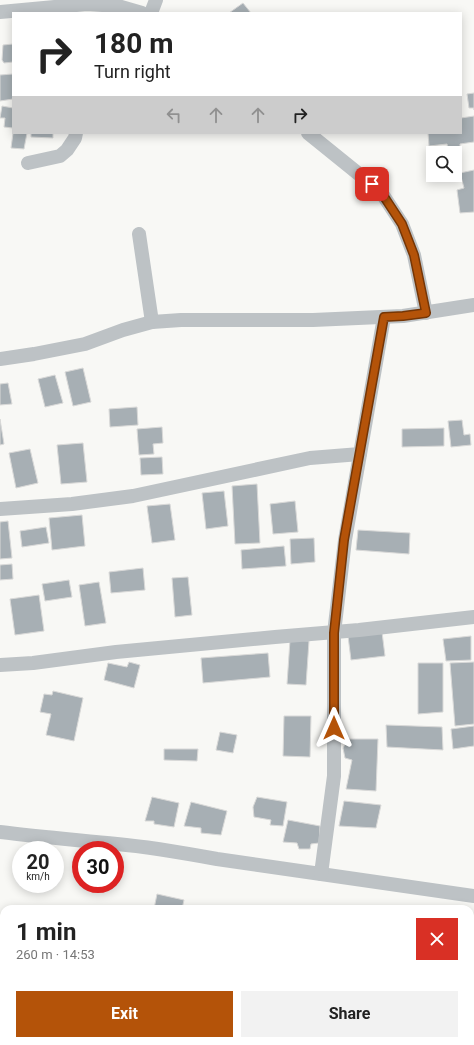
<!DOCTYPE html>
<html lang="en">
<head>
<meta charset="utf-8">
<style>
  :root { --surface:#fff; --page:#f2f2f2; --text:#222; --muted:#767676; --accent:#b45309 }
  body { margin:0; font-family:Roboto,sans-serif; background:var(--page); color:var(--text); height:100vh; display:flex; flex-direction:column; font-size:15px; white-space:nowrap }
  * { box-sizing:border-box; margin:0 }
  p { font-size:13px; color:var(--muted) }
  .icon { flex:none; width:22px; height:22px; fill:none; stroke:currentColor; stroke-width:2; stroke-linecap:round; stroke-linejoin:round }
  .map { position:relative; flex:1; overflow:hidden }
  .side { position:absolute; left:0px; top:905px; width:474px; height:140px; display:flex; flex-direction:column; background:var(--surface); border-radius:12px 12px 0 0; box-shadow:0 2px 10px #0003 }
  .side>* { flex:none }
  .hud { position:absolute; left:12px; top:12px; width:450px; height:122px; border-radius:0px; box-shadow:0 2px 10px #0003; background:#fff; color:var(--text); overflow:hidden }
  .fabs { position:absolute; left:426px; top:146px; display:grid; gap:8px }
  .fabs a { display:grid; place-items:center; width:36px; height:36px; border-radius:0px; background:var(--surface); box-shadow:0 2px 10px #0003; font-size:20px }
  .speed { position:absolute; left:12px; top:841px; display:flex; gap:8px; font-size:20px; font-weight:700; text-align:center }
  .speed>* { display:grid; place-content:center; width:52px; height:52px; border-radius:50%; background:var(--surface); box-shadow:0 2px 10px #0003; line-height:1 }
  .speed small { font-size:10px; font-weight:400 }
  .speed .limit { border:6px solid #d22; background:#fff; color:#111 }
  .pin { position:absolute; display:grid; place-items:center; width:34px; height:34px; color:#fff; margin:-17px; border-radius:8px; box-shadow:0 2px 6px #0006 }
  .me { position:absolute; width:44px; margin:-22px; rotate:0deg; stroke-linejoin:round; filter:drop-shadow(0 0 3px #0008) }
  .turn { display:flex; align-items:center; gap:14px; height:84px; padding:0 16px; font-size:18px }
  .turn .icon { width:52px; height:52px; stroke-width:2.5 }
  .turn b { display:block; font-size:28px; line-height:34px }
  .lanes { display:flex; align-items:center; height:38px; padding:0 16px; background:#0003; justify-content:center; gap:20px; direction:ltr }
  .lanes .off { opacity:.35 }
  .round { display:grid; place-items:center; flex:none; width:42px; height:42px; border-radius:0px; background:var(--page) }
  .overview { display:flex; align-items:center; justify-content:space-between; height:68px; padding:0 16px }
  h1 { font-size:24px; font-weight:700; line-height:30px }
  .action { display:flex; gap:8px; margin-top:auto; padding:8px 16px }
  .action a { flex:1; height:46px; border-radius:0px; background:var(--accent); color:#fff; font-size:16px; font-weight:700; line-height:46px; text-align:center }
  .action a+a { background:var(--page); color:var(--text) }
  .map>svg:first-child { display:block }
  .building { fill:#a7afb4; stroke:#d9d9d8 }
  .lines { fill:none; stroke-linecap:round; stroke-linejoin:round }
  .minor { stroke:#bdc2c5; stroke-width:14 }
  .route-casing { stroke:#753606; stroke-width:10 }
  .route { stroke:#b45309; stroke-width:7 }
</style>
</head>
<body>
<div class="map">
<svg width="474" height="1045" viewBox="0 0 474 1045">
  <rect width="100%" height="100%" fill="#f8f8f5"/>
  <g class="building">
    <polygon points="243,3 251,13 229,13"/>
    <polygon points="13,44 13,62 4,63 2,60 3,45"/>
    <polygon points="13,74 13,99 0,101 0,75"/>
    <polygon points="474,93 474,110 474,108 469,108 467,94"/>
    <polygon points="2,106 13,108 13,128 4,127 5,118 0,118"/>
    <polygon points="474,116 474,142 460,144 460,147 448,149 447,144 429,146 428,133 461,133 461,118"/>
    <polygon points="13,133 27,133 24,149 11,148"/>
    <polygon points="31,133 53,133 53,138 31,137"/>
    <polygon points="474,170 474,212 460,213 457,190 464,188 460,173"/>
    <polygon points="83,368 91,402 73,406 65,372"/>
    <polygon points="55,375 63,403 45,407 38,379"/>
    <polygon points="8,383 12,404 0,405 0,384"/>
    <polygon points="137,407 138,425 110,427 109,409"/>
    <polygon points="0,419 4,444 0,445"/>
    <polygon points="462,420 464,435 470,434 471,445 451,447 448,421"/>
    <polygon points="162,427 163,443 153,444 154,454 139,455 137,429"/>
    <polygon points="444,428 444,446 402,447 402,429"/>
    <polygon points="83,443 87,482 61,484 57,445"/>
    <polygon points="30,449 38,483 16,488 9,453"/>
    <polygon points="162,457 163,474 141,475 140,458"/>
    <polygon points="257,484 260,543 235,544 232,486"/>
    <polygon points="224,491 228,526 206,529 202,493"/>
    <polygon points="295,501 298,532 273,534 270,504"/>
    <polygon points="170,504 175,540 152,543 147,506"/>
    <polygon points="82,515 85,546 52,550 49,518"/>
    <polygon points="8,521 12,558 0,559 0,522"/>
    <polygon points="46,527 49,543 22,547 20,531"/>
    <polygon points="358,530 410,533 409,554 356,550"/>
    <polygon points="314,538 315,562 291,564 290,539"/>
    <polygon points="284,546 286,566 242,569 241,550"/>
    <polygon points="12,564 13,579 0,580 0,565"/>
    <polygon points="143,568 145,590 111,593 109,572"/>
    <polygon points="188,577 192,615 175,617 172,578"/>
    <polygon points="69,580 72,597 45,601 42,584"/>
    <polygon points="99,582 106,623 85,626 79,585"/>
    <polygon points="39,595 44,631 15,635 10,599"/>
    <polygon points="382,632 385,656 351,660 348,636"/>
    <polygon points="471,636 471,660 446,661 443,639"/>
    <polygon points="290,640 309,641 306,685 287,684"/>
    <polygon points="268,653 270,677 203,683 201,658"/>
    <polygon points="129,662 140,665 134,688 104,680 108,663 127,667"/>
    <polygon points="474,662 474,724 455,726 450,663"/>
    <polygon points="418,663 443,663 443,712 418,714"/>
    <polygon points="53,691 83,698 74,741 46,735 51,714 40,712 44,694 52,695"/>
    <polygon points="284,716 311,716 310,757 283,756"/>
    <polygon points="386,725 442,727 443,750 387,747"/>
    <polygon points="474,726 474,746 453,749 451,729"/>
    <polygon points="220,732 237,735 233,753 216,750"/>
    <polygon points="348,739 378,739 376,791 346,789 352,760 345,758 343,748"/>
    <polygon points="164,749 198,749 197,761 164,760"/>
    <polygon points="152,797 179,803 174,827 154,824 154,821 145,821"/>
    <polygon points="257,797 287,802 283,826 270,825 271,820 254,817 253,807"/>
    <polygon points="344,801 381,805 376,828 339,826"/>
    <polygon points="191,802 227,811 221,835 201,833 201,828 184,826"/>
    <polygon points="288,820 320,826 319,843 311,844 310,849 299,849 297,843 283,842"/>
    <polygon points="157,894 184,900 182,909 154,909"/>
    <polygon points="306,1043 306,1045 268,1045"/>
  </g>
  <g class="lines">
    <g class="minor">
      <polyline points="0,12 87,4 118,6 142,13"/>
      <polyline points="151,13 156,0"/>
      <polyline points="308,133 381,192 402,224 414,255 426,313"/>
      <polyline points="28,163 60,156 67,150 75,138 76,133"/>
      <polyline points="139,234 152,322"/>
      <polyline points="0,359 34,354 85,344 123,330 152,322 181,320 313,320 403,316 474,305"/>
      <polyline points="0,509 72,504 133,496 310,458 360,454"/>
      <polyline points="0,665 33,663 116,652 275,637 359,630 474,617"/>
      <path d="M0,832C39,837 78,840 117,844C150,847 184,853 217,859L474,896"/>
      <polyline points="321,874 334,776 334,633 345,540 384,317"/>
    </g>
  </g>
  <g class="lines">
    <g class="route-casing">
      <polyline id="route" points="334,728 334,633 344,540 384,317 403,316 426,313 414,255 402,224 381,192 372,184"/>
    </g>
    <use href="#route" class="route"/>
  </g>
</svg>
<div class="fabs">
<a><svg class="icon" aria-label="search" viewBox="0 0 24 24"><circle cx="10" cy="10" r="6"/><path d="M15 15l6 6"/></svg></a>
</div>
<div class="speed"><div>20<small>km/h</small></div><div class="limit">30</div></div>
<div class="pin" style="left:372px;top:184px;background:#d93025"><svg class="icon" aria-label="arrive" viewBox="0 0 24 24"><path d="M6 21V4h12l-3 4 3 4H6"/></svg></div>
<svg class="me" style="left:334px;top:728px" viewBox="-20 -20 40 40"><path d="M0-17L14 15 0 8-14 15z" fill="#b45309" stroke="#fff" stroke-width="4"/></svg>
<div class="hud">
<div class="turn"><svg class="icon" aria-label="right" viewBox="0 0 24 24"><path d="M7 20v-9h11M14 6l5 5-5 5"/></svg><div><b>180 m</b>Turn right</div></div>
<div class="lanes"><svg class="icon off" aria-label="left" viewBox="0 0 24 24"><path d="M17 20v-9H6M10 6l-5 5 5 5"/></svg><svg class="icon off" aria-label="ahead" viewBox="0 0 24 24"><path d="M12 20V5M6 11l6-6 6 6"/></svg><svg class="icon off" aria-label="ahead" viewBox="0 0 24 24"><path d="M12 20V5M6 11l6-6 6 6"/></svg><svg class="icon" aria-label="right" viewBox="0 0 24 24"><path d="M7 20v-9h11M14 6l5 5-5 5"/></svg></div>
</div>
<section class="side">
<div class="overview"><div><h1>1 min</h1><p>260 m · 14:53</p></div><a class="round" style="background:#d93025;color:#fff"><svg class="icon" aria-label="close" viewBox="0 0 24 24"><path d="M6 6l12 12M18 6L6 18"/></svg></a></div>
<div class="action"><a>Exit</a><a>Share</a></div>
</section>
</div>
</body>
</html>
